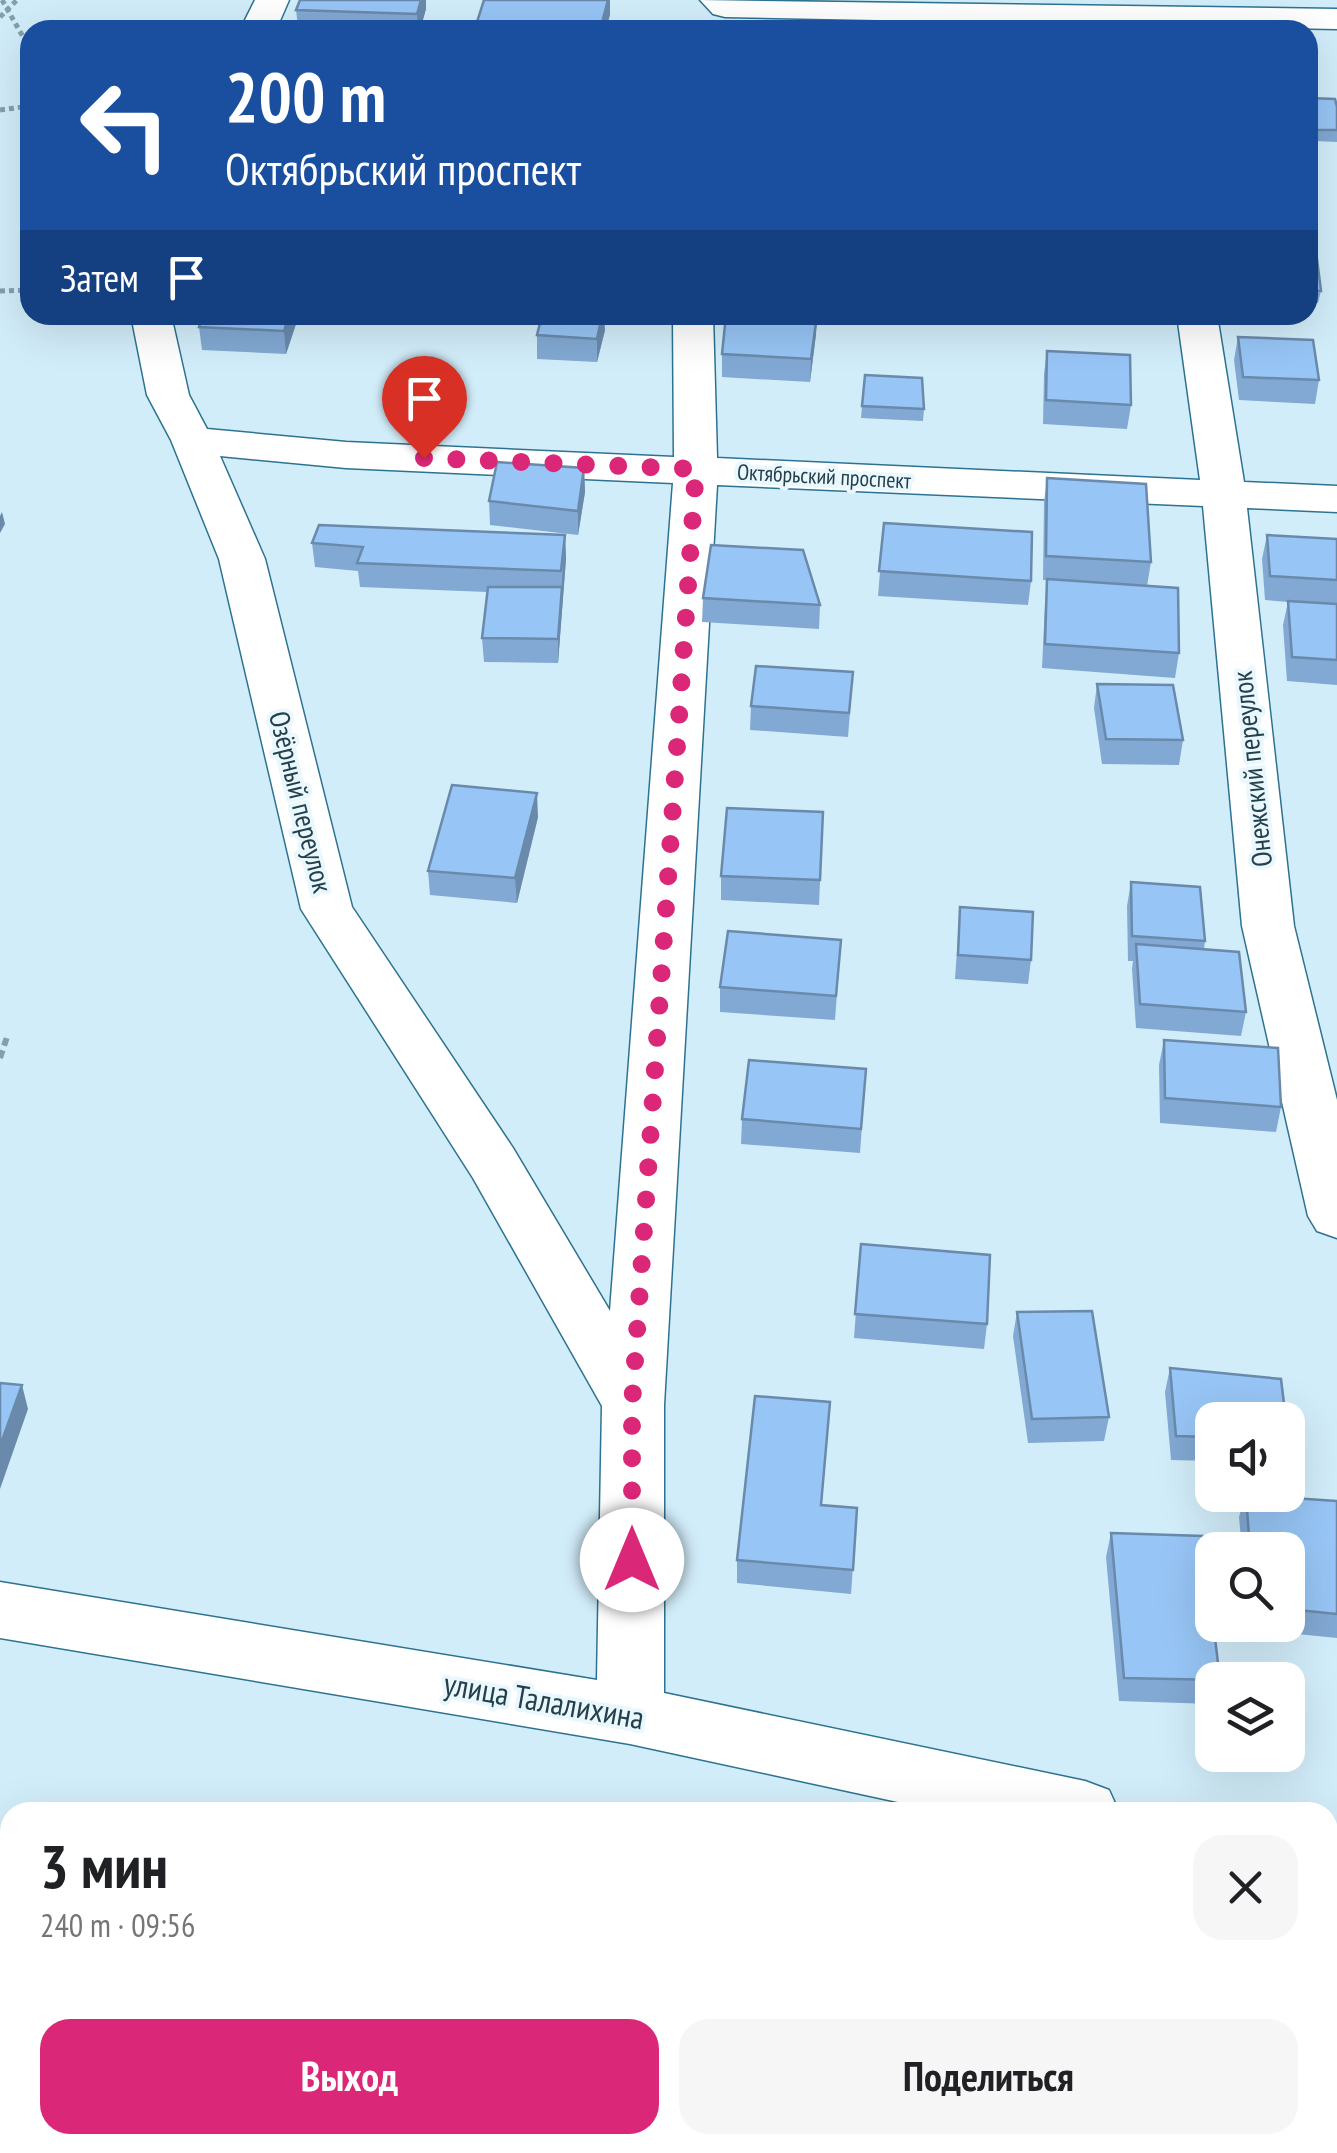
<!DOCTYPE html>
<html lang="ru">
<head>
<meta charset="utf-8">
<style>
  :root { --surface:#fff; --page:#f6f6f6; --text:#202124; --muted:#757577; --accent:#db2777 }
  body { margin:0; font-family:"PT Sans Narrow",sans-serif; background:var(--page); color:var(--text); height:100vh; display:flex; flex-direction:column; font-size:38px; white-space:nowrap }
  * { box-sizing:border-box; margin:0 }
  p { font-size:32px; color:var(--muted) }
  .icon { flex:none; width:55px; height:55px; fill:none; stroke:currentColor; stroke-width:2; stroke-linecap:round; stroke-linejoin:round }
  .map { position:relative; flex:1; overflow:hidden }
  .sheet { position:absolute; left:0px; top:1802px; width:1338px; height:352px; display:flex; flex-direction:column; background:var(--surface); border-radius:30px 30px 0 0; box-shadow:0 10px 40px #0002 }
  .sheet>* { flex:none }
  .top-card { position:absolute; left:20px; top:20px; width:1298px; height:305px; border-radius:30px; box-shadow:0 10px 40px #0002; background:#1a4fa0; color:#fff; overflow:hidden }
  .controls { position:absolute; left:1195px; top:1402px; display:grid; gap:20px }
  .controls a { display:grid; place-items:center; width:110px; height:110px; border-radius:20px; background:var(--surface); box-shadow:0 10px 40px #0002; font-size:50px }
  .pin { position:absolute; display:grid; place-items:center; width:85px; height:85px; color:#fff; margin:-102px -42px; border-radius:50% 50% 50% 0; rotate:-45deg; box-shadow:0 0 10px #0007 }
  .pin .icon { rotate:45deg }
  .me { position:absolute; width:110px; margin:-55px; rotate:0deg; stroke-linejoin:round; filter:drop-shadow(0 0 8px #0008) }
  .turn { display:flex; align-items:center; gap:35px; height:210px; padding:0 40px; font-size:45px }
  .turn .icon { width:130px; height:130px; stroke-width:2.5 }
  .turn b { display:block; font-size:70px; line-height:85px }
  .then { display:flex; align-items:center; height:95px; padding:0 40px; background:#0003; gap:20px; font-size:38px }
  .round { display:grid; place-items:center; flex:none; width:105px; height:105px; border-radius:30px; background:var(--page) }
  .summary { display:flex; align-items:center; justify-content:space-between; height:170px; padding:0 40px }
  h1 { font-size:60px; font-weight:800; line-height:75px }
  .action { display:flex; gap:20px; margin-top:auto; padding:20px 40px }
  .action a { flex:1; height:115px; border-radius:30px; background:var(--accent); color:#fff; font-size:40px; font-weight:800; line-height:115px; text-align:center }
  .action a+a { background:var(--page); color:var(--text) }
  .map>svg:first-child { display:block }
  .green { fill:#eeb99d }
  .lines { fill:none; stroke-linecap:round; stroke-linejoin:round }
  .minor-casing { stroke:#2d7391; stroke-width:3 }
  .path-far1 { stroke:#839fac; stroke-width:5; stroke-dasharray:5 4; stroke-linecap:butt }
  .path { stroke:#839fac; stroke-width:6; stroke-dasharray:8 5; stroke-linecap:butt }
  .minor { fill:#fff; fill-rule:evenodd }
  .wall { fill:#82a9d3 }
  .shaded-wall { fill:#6a8aac }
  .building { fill:#97c5f5; stroke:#6a8aac; stroke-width:2.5 }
  .route { stroke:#db2777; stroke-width:18; stroke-dasharray:0 32.4 }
  .labels { text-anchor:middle; stroke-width:8; stroke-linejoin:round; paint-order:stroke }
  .far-street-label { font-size:22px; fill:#23404d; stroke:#eaf8fe }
  .street-label { font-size:28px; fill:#23404d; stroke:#eaf8fe }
  .near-street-label { font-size:32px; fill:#23404d; stroke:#eaf8fe }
</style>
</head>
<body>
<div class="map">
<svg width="1337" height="2153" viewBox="0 0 1337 2153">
  <rect width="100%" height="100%" fill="#d2edfa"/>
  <polygon class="green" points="0,1837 10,1838 10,2145 1023,2145 1023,2153 0,2153"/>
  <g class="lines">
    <g class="minor-casing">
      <g id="minor">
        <polygon points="255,0 289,0 276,30 240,30"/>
        <polygon points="700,0 1337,9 1337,29 725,17 713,14"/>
        <path d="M131,315H171L189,395L207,429L346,442L674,457L673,315H713L717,458L1200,480L1177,315H1217L1244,482L1337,486V512L1247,508L1294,926L1337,1100V1238L1317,1231L1308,1216L1242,926L1203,506L717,485L664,1405V1693L1085,1781L1109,1790L1119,1812H944L630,1744L0,1638V1582L597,1680L602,1406L473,1178L301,909L219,559L171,440L147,395ZM220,456L346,468L673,483L610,1311L513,1148L352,907L265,559Z"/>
        <polygon points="1328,1833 1337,1835 1337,1899 1328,1897"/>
      </g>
    </g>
    <g class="path-far1">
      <polyline points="2,0 30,49"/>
      <polyline points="0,17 17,0"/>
      <polyline points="0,110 30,106"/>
      <polyline points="0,291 30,290"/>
    </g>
    <polyline class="path" points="0,1058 7,1037"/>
    <use href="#minor" class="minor"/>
  </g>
  <g class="wall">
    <polygon points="426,9 420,30 279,30 298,26 296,10"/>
    <polygon points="1308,98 1337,107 1337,142 1315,141 1308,117"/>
    <polygon points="1308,168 1313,203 1309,225 1308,225"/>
    <polygon points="1308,259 1321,291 1318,303 1308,302"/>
    <polygon points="203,315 299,315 286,354 202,350 199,327"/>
    <polygon points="1016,315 1109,315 1108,324 1015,317"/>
    <polygon points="605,330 597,362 537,359 537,335"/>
    <polygon points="816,334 810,382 722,377 722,354"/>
    <polygon points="1238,337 1319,380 1315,404 1239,400 1234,360"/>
    <polygon points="1047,351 1131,405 1127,429 1043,424 1044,374"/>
    <polygon points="865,375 924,409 923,421 861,418"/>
    <polygon points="584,468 585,492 578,535 490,525 489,501"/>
    <polygon points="1047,478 1151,562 1147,586 1179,653 1175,678 1042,668 1045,603 1047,580 1043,580 1044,502"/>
    <polygon points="884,523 1031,581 1028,605 878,596"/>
    <polygon points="565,535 566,559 558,663 484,662 482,638 487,592 360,587 358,571 315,567 312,543"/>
    <polygon points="1267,535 1337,539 1337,685 1287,681 1283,625 1288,602 1265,600 1262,559"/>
    <polygon points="703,598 820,605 819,629 702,622"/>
    <polygon points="853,672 848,737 750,730 751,706"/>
    <polygon points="1097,684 1183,740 1179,765 1102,764 1094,708"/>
    <polygon points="823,812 819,905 721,900 721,876"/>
    <polygon points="538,817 517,903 430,895 428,871"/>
    <polygon points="1131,882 1205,941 1204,949 1246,1012 1241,1036 1136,1028 1132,969 1133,961 1128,961 1127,906"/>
    <polygon points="960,907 1031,960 1028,984 955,979"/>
    <polygon points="841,940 835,1020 720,1012 720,987"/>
    <polygon points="1164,1040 1281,1107 1276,1132 1160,1123 1159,1065"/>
    <polygon points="866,1069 860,1153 741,1144 742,1119"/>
    <polygon points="861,1244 987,1324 984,1349 854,1338"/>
    <polygon points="1017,1312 1109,1417 1104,1441 1028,1443 1013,1336"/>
    <polygon points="1170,1368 1212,1420 1212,1461 1171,1460 1165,1392"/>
    <polygon points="1245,1495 1337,1501 1337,1638 1248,1629 1247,1625 1288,1625 1288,1550 1242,1550 1239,1517"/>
    <polygon points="822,1505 857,1508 851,1594 737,1583 737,1560"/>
    <polygon points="1111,1533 1212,1680 1212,1704 1119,1701 1106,1557"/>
  </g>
  <g class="shaded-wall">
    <polygon points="421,0 426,0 426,9 420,30 418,30 417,14"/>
    <polygon points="608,0 610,0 610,15 606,30 600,30"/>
    <polygon points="289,315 299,315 286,354 284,331"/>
    <polygon points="602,315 604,315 605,330 597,362 597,339"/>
    <polygon points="817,315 816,334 810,382 811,359"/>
    <polygon points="584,468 585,492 578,535 578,511"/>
    <polygon points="2,512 5,524 0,533 0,516"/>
    <polygon points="565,535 566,559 558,663 558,639"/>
    <polygon points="537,793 538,817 517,903 515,878"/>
    <polygon points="22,1385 28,1409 0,1489 0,1446"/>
  </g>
  <g class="building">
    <polygon points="300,0 421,0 417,14 296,10"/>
    <polygon points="484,0 608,0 600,30 479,30 475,28"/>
    <polygon points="280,26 404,30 279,30"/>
    <polygon points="1308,98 1335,99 1337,107 1337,130 1317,130"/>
    <polygon points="1308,168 1309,168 1313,203 1308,202"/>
    <polygon points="1308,259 1317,259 1321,291 1308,290"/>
    <polygon points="203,315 289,315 284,331 199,327"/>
    <polygon points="542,315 602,315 597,339 537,335"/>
    <polygon points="726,315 817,315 811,359 722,354"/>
    <polygon points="1238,337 1313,340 1319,380 1243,377"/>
    <polygon points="1047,351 1130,355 1131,405 1046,400"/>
    <polygon points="865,375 922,378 924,409 862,406"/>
    <polygon points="497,462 584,468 578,511 489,501"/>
    <polygon points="1047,478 1146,484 1151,562 1046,556"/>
    <polygon points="884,523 1032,532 1031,581 879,571"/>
    <polygon points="319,525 565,535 561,571 357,563 363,547 312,543"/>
    <polygon points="1267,535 1337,539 1337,580 1270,576"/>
    <polygon points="711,545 803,550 820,605 703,598"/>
    <polygon points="1047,579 1178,588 1179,653 1045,644"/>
    <polygon points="488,587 562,587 558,639 482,638"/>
    <polygon points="1288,601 1337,604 1337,660 1292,657"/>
    <polygon points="756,666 853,672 849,713 751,706"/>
    <polygon points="1097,684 1173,685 1183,740 1106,739"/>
    <polygon points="452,785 537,793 515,878 428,871"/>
    <polygon points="727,808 823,812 820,880 721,876"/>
    <polygon points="1131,882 1200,887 1205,941 1132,936"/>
    <polygon points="960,907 1033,912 1031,960 958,955"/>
    <polygon points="728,931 841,940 836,996 720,987"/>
    <polygon points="1136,944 1239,952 1246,1012 1140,1004"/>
    <polygon points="1164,1040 1278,1048 1281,1107 1165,1098"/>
    <polygon points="749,1060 866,1069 861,1129 742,1119"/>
    <polygon points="861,1244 990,1255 987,1324 855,1314"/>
    <polygon points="1092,1311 1109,1417 1032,1419 1017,1312"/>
    <polygon points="1170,1368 1281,1379 1286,1420 1212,1420 1212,1437 1176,1436"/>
    <polygon points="0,1383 22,1385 0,1446"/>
    <polygon points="755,1396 830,1402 821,1505 857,1508 853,1570 737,1560"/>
    <polygon points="1246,1495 1337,1501 1337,1614 1288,1609 1288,1550 1250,1550"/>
    <polygon points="1111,1533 1203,1536 1220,1680 1124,1678"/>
  </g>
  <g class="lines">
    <polyline class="route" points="424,458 696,469 632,1405 632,1560"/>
  </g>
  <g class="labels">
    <g class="far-street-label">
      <text transform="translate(824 476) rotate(3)" y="8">Октябрьский проспект</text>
    </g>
    <g class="street-label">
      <text transform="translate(1252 769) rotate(-96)" y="10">Онежский переулок</text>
      <text transform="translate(301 802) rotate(76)" y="10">Озёрный переулок</text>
    </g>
    <g class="near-street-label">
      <text transform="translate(544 1701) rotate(10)" y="11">улица Талалихина</text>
    </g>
  </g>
</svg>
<div class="controls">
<a><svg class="icon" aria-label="sound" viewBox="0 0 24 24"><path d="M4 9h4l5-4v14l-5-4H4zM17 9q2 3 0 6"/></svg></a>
<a><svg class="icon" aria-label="search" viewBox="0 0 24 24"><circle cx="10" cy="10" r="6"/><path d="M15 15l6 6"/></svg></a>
<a><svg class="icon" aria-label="layers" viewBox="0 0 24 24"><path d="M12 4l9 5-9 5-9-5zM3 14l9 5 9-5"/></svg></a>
</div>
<div class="pin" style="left:424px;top:458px;background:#d93025"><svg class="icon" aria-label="arrive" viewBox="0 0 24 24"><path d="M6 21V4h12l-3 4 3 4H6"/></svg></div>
<svg class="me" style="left:632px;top:1560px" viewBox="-20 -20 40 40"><circle r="19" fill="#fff"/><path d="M0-13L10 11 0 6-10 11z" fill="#db2777"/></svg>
<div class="top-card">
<div class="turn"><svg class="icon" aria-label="left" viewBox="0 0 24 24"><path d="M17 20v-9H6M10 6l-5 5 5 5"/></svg><div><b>200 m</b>Октябрьский проспект</div></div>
<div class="then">Затем<svg class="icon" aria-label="arrive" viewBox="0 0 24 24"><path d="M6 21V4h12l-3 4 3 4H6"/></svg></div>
</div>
<section class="sheet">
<div class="summary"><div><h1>3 мин</h1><p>240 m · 09:56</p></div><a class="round"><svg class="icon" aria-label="close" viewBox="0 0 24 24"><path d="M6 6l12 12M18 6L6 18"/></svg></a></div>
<div class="action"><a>Выход</a><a>Поделиться</a></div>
</section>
</div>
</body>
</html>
